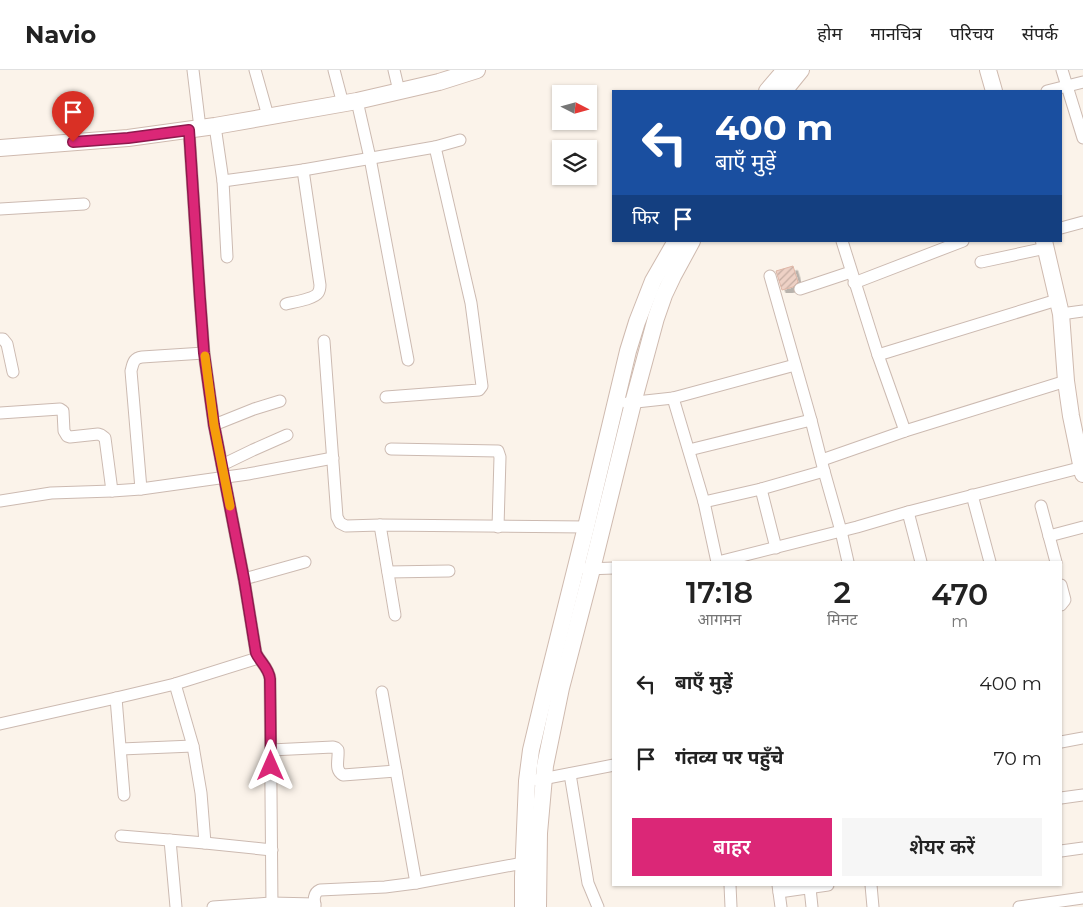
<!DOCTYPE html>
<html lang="hi">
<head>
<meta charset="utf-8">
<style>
  :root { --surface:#fff; --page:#f6f6f6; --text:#222; --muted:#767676; --line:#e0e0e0; --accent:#db2777 }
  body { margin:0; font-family:Montserrat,"Noto Sans Devanagari",sans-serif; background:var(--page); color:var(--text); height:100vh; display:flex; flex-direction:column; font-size:19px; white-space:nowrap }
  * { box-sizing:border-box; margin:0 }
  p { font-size:16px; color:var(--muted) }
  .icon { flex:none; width:28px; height:28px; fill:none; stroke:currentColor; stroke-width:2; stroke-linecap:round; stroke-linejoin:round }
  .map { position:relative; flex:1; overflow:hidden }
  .drawer { position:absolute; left:612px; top:491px; width:450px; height:325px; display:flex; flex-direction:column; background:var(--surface); border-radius:0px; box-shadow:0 1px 4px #0004 }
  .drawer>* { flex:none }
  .top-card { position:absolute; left:612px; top:20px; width:450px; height:152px; border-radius:0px; box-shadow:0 1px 4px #0004; background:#1a4fa0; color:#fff; overflow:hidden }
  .needle { width:32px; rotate:96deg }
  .tools { position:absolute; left:552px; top:15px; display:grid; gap:10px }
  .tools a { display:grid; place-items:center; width:45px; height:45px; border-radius:0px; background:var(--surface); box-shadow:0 1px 4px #0004; font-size:25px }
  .pin { position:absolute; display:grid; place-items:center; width:42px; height:42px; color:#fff; margin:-51px -21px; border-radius:50% 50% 50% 0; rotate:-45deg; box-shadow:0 0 5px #0007 }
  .pin .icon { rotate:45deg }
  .me { position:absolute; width:55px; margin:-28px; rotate:0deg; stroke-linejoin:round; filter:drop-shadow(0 0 4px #0008) }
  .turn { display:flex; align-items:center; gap:18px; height:105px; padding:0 20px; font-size:22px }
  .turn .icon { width:65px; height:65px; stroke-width:2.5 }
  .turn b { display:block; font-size:35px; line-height:42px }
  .then { display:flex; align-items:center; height:48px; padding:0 20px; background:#0003; gap:10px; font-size:19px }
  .eta { display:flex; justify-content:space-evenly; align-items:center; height:85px; text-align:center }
  .eta b { font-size:30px; font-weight:600; line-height:35px }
  .button { display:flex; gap:10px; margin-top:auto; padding:10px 20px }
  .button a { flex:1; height:58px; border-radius:0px; background:var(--accent); color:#fff; font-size:20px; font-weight:600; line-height:58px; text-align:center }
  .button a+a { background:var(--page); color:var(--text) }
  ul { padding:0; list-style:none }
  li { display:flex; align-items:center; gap:15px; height:75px; padding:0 20px }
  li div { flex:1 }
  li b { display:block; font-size:19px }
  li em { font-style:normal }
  header { display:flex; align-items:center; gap:30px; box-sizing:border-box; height:70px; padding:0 25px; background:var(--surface); border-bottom:1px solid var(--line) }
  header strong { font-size:24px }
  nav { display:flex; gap:28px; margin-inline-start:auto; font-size:18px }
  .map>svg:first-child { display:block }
  .building { fill:url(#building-hatch); stroke:#dfb6a6; filter:url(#shadow) }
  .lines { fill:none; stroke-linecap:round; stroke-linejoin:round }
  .street-casing { stroke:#ccbab1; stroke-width:13 }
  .secondary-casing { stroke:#cfbaaf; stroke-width:18 }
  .street { stroke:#fff; stroke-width:11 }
  .secondary { stroke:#fff; stroke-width:16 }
  .route-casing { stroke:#8e194d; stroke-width:12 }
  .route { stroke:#db2777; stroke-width:9 }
  .slow { stroke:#f59e0b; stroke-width:9 }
</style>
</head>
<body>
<header>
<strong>Navio</strong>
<nav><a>होम</a><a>मानचित्र</a><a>परिचय</a><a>संपर्क</a></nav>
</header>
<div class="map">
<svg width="1083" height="837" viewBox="0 0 1083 837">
  <defs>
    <pattern id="building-hatch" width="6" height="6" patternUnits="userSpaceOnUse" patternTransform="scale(1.25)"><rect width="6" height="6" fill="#eed1c5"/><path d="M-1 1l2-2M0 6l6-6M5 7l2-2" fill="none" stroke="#c5ada2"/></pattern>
    <filter id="shadow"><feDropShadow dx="4.5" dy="4.5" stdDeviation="0" flood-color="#0004"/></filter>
  </defs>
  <rect width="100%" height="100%" fill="#fbf3ea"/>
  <polygon class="building" points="793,196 798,212 793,217 782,220 776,201"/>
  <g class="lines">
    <g class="street-casing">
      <g id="street">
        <polyline points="193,0 200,58"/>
        <polyline points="255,0 268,46"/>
        <polyline points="334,0 343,34"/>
        <polyline points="394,0 399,21"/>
        <polyline points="1062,0 1083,68"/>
        <polyline points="1047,21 1083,12"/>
        <polyline points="357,31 370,88 408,290"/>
        <polyline points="215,56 223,111 227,187"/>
        <path d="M189,60L200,229L204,283L214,355L244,509L256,583C260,592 269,598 270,609L272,837"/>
        <polyline points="223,111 303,100 435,77 460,70"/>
        <polyline points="0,139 84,134"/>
        <polyline points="1061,158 1083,152"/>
        <polyline points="842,171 878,285 905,361"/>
        <polyline points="981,192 1046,178"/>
        <polyline points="770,206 811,350 824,401 841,461 848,492"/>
        <polyline points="854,213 963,171"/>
        <polyline points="800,219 851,202"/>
        <path d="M286,234C294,232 314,229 318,223C320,220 320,218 320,215L303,100"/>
        <polyline points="1061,244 1083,241"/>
        <polyline points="0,269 3,269 7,274 13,302"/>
        <polyline points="324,271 337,447 340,453 346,456 380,455 586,457"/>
        <polyline points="878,285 1057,230"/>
        <polyline points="386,327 479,320 482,316 471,233 435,77"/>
        <polyline points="673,328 704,432 717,492"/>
        <polyline points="627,333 673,328 795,295"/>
        <polyline points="0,343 60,339 63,341 64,361 67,366 70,367 98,364 101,365 105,368 112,421"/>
        <polyline points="214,355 254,339 280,331"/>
        <polyline points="391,379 498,381 500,387 498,457"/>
        <polyline points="689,380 811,350"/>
        <polyline points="822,390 905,361 1066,311"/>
        <polyline points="222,395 253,380 287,365"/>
        <path d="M141,419L131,301C133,294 133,288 142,287L204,283"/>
        <polyline points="761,419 776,478"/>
        <polyline points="972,425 990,492"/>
        <polyline points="0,431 51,423 112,421 141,419 248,404 333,388"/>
        <polyline points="704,432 761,419 824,401"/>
        <polyline points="1041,436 1056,492"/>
        <polyline points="908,442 921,492"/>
        <polyline points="380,455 395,545"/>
        <polyline points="1049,466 1083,457"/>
        <polyline points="718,492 857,457 908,442 1083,397"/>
        <polyline points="586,499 614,498"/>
        <polyline points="388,502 449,501"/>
        <polyline points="244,509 305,492"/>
        <polyline points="1061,515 1065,530 1061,535"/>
        <polyline points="175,614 193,676 201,723 205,773"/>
        <polyline points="382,622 416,813"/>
        <polyline points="116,628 124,725"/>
        <polyline points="0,654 116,628 175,614 258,588"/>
        <polyline points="1061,672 1083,668"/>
        <polyline points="121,679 193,676"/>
        <path d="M271,680L333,677L336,678L338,680C339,690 334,700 343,705L396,701"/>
        <polyline points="570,704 588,813 598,837"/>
        <polyline points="537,710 614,695"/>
        <polyline points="1061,728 1083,725"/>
        <polyline points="121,766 205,773 272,780"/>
        <polyline points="170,770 176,837"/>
        <polyline points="1061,781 1083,778"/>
        <polyline points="730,815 731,837"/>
        <polyline points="778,815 781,837"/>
        <polyline points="871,815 873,837"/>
        <polyline points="810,818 812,837"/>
        <polyline points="779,822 828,815"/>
        <polyline points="213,837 271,833 315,834"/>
        <path d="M315,837C314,830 313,823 320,820L385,817L416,813L523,793"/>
        <polyline points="1019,837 1083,828"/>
      </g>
    </g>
    <g class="secondary-casing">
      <g id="secondary">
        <polyline points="988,0 994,21"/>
        <polyline points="767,21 785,0"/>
        <polyline points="784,21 801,0"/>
        <polyline points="0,78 128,68 215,56 357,31 439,12 477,0"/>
        <polyline points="1044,171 1061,244 1066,311 1071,346 1083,404"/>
        <polyline points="523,837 523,807 527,711 531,680 546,617 586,457 628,281 637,252 653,211 676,171"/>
        <polyline points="538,837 539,763 545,696 561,618 592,499 633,333 656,248 664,225 673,206 692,171"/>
      </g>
    </g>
    <use href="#street" class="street"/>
    <use href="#secondary" class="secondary"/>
  </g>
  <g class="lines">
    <g class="route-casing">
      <path id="route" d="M73,72L128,68L189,60L200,229L204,283L214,355L244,509L256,583C260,592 269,598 270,609L271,696"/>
    </g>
    <use href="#route" class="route"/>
    <polyline class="slow" points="205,286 214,355 230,436"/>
  </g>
</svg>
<div class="tools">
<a><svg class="needle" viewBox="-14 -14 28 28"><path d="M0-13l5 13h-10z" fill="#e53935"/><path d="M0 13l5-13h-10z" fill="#767676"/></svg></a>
<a><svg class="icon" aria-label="layers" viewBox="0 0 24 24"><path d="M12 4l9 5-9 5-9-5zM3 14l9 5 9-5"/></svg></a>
</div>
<div class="pin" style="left:73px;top:72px;background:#d93025"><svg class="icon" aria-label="arrive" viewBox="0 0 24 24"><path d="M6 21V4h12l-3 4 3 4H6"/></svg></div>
<svg class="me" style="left:271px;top:696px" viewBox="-20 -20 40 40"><path d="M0-17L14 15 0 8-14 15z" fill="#db2777" stroke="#fff" stroke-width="4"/></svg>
<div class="top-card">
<div class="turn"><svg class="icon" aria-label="left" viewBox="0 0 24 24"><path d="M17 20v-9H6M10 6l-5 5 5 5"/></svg><div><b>400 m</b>बाएँ मुड़ें</div></div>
<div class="then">फिर<svg class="icon" aria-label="arrive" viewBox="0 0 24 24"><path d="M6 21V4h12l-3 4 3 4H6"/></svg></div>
</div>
<section class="drawer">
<div class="eta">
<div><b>17:18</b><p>आगमन</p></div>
<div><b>2</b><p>मिनट</p></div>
<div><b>470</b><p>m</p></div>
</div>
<ul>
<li><svg class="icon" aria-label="left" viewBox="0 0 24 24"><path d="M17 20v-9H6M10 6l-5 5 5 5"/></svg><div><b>बाएँ मुड़ें</b></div><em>400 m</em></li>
<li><svg class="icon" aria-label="arrive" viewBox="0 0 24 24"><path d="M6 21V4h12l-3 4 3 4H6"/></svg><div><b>गंतव्य पर पहुँचे</b></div><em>70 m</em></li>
</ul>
<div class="button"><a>बाहर</a><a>शेयर करें</a></div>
</section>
</div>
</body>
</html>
